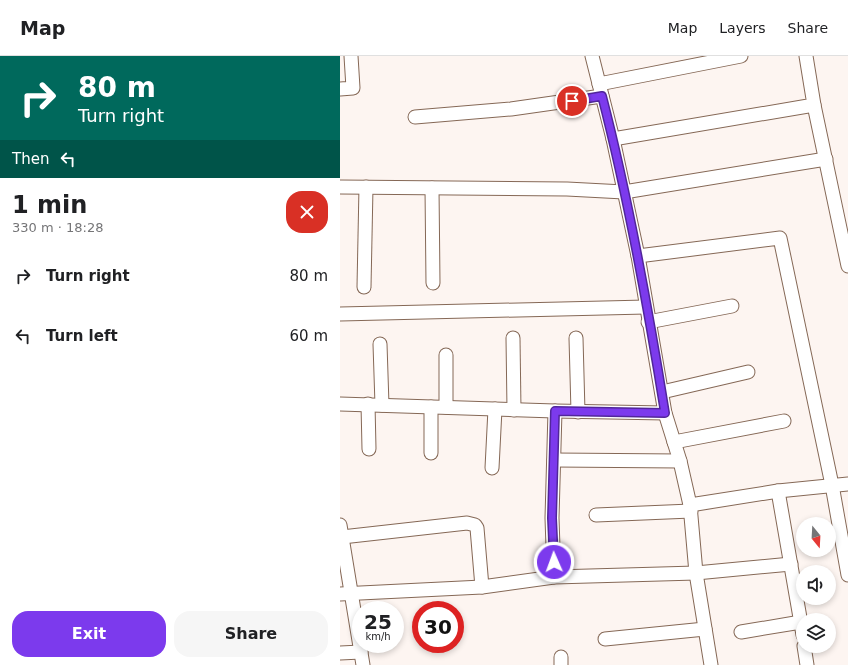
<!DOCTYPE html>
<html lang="en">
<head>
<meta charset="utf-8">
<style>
  :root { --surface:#fff; --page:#f6f6f6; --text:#202124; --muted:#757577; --line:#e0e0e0; --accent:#7c3aed }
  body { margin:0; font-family:"DejaVu Sans",sans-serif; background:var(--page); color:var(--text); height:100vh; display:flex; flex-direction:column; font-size:15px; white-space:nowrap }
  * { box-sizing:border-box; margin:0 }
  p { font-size:13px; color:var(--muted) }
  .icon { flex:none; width:22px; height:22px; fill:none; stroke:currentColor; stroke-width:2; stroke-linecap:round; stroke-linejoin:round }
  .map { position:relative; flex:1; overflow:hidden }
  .details { display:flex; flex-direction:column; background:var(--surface); width:340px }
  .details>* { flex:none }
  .top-card { background:#00695c; color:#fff; overflow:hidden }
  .needle { width:26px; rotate:162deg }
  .buttons { position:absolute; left:456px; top:461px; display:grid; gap:8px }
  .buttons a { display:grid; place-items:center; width:40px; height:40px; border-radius:50%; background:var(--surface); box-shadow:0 2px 6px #0003; font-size:20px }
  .speed { position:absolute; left:12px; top:545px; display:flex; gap:8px; font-size:20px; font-weight:700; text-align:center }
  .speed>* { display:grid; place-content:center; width:52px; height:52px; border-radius:50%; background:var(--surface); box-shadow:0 2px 6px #0003; line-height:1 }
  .speed small { font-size:10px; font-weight:400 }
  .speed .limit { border:6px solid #d22; background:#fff; color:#111 }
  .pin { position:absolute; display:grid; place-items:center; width:34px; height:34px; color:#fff; margin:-17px; border:2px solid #fff; border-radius:50%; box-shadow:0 1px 4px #0007 }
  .me { position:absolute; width:44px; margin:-22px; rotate:358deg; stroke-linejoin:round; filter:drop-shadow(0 0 3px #0008) }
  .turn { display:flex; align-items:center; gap:14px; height:84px; padding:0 12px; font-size:18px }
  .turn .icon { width:52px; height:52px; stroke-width:2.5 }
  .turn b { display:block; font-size:28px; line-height:34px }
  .then { display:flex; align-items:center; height:38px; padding:0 12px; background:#0003; gap:8px; font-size:15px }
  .round { display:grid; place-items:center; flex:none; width:42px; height:42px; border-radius:16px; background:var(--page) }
  .head { display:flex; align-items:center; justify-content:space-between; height:68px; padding:0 12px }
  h1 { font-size:24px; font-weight:600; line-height:30px }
  .button { display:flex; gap:8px; margin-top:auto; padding:8px 12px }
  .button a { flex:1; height:46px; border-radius:16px; background:var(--accent); color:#fff; font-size:16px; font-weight:600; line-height:46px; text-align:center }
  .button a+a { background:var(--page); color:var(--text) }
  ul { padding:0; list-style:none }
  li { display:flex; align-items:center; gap:12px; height:60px; padding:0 12px }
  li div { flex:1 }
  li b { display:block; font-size:15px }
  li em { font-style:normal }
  header { display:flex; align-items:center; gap:24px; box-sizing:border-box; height:56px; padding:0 20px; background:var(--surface); border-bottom:1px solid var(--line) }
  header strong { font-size:19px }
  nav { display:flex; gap:22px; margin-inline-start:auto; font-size:14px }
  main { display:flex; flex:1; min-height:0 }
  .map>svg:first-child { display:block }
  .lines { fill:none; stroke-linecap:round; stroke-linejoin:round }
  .minor-casing { stroke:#856856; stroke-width:15 }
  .minor { stroke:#fff; stroke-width:13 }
  .route-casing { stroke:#51269a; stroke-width:10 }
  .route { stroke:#7c3aed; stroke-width:7 }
</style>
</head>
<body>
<header>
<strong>Map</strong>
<nav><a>Map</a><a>Layers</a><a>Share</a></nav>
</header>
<main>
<section class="details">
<div class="top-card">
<div class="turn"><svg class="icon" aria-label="right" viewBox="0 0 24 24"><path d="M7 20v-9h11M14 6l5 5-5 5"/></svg><div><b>80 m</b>Turn right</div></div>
<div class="then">Then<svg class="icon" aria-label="left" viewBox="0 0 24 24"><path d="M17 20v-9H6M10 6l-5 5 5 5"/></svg></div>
</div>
<div class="head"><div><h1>1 min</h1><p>330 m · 18:28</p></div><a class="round" style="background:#d93025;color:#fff"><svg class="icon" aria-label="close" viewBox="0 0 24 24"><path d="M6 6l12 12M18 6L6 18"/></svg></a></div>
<ul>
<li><svg class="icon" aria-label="right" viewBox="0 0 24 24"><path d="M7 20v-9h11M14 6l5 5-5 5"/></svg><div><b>Turn right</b></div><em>80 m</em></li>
<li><svg class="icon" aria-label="left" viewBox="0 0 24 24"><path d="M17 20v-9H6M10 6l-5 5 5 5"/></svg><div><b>Turn left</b></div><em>60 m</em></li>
</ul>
<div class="button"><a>Exit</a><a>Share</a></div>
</section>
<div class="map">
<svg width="508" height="609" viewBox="0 0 508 609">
  <rect width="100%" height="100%" fill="#fdf5f1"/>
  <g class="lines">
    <g class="minor-casing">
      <g id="minor">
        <polyline points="252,0 273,83 298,200 325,357 340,405 350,449 356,517 371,609"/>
        <polyline points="259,28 401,0"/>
        <polyline points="0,33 13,32 11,0"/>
        <polyline points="474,49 508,210"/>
        <polyline points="75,61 171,53 262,40"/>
        <polyline points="273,83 474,49 466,0"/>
        <polyline points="0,131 227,133 284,136 486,103"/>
        <polyline points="92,132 93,227"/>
        <polyline points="298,200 440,182 492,429 508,519"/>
        <polyline points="24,231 26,131"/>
        <polyline points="0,258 306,251"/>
        <polyline points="308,266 392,250"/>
        <polyline points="173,282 174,354"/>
        <polyline points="236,282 238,356"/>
        <polyline points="40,288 42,349"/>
        <polyline points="106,299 106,351"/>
        <polyline points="322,336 408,316"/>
        <polyline points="0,348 215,355 325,357"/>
        <polyline points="28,348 29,393"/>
        <polyline points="91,351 91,397"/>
        <polyline points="334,386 444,365"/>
        <polyline points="214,404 340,405"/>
        <polyline points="152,412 155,353"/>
        <polyline points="438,435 463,579"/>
        <polyline points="350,449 438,435 508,428"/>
        <polyline points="256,459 351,455"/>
        <polyline points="0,469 23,609"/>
        <polyline points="2,481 127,467 135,469 137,472 142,531"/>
        <polyline points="214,521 212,462 215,355"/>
        <polyline points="0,538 142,531 214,521 356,517 451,508"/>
        <polyline points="401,576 461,566"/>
        <polyline points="265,583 365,573"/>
        <polyline points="464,590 467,609"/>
        <polyline points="0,597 21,596"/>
        <polyline points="221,601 221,609"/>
      </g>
    </g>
    <use href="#minor" class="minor"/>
  </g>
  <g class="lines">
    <g class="route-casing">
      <path id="route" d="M214,506L212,462L215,355L325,357C308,251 289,144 262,40L232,45"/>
    </g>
    <use href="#route" class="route"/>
  </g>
</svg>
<div class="buttons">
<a><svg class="needle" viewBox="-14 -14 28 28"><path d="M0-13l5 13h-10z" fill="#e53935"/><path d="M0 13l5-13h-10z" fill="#757577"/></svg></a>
<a><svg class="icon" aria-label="sound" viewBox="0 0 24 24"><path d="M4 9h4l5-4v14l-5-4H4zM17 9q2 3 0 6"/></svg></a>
<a><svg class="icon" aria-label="layers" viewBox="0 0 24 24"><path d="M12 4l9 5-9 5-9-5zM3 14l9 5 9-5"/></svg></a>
</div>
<div class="speed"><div>25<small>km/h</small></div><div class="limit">30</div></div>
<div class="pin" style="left:232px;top:45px;background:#d93025"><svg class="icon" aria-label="arrive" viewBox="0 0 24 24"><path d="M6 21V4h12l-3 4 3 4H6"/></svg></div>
<svg class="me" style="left:214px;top:506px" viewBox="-20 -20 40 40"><circle r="17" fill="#7c3aed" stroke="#fff" stroke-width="3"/><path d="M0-11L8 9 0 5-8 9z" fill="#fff"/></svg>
</div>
</main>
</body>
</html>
